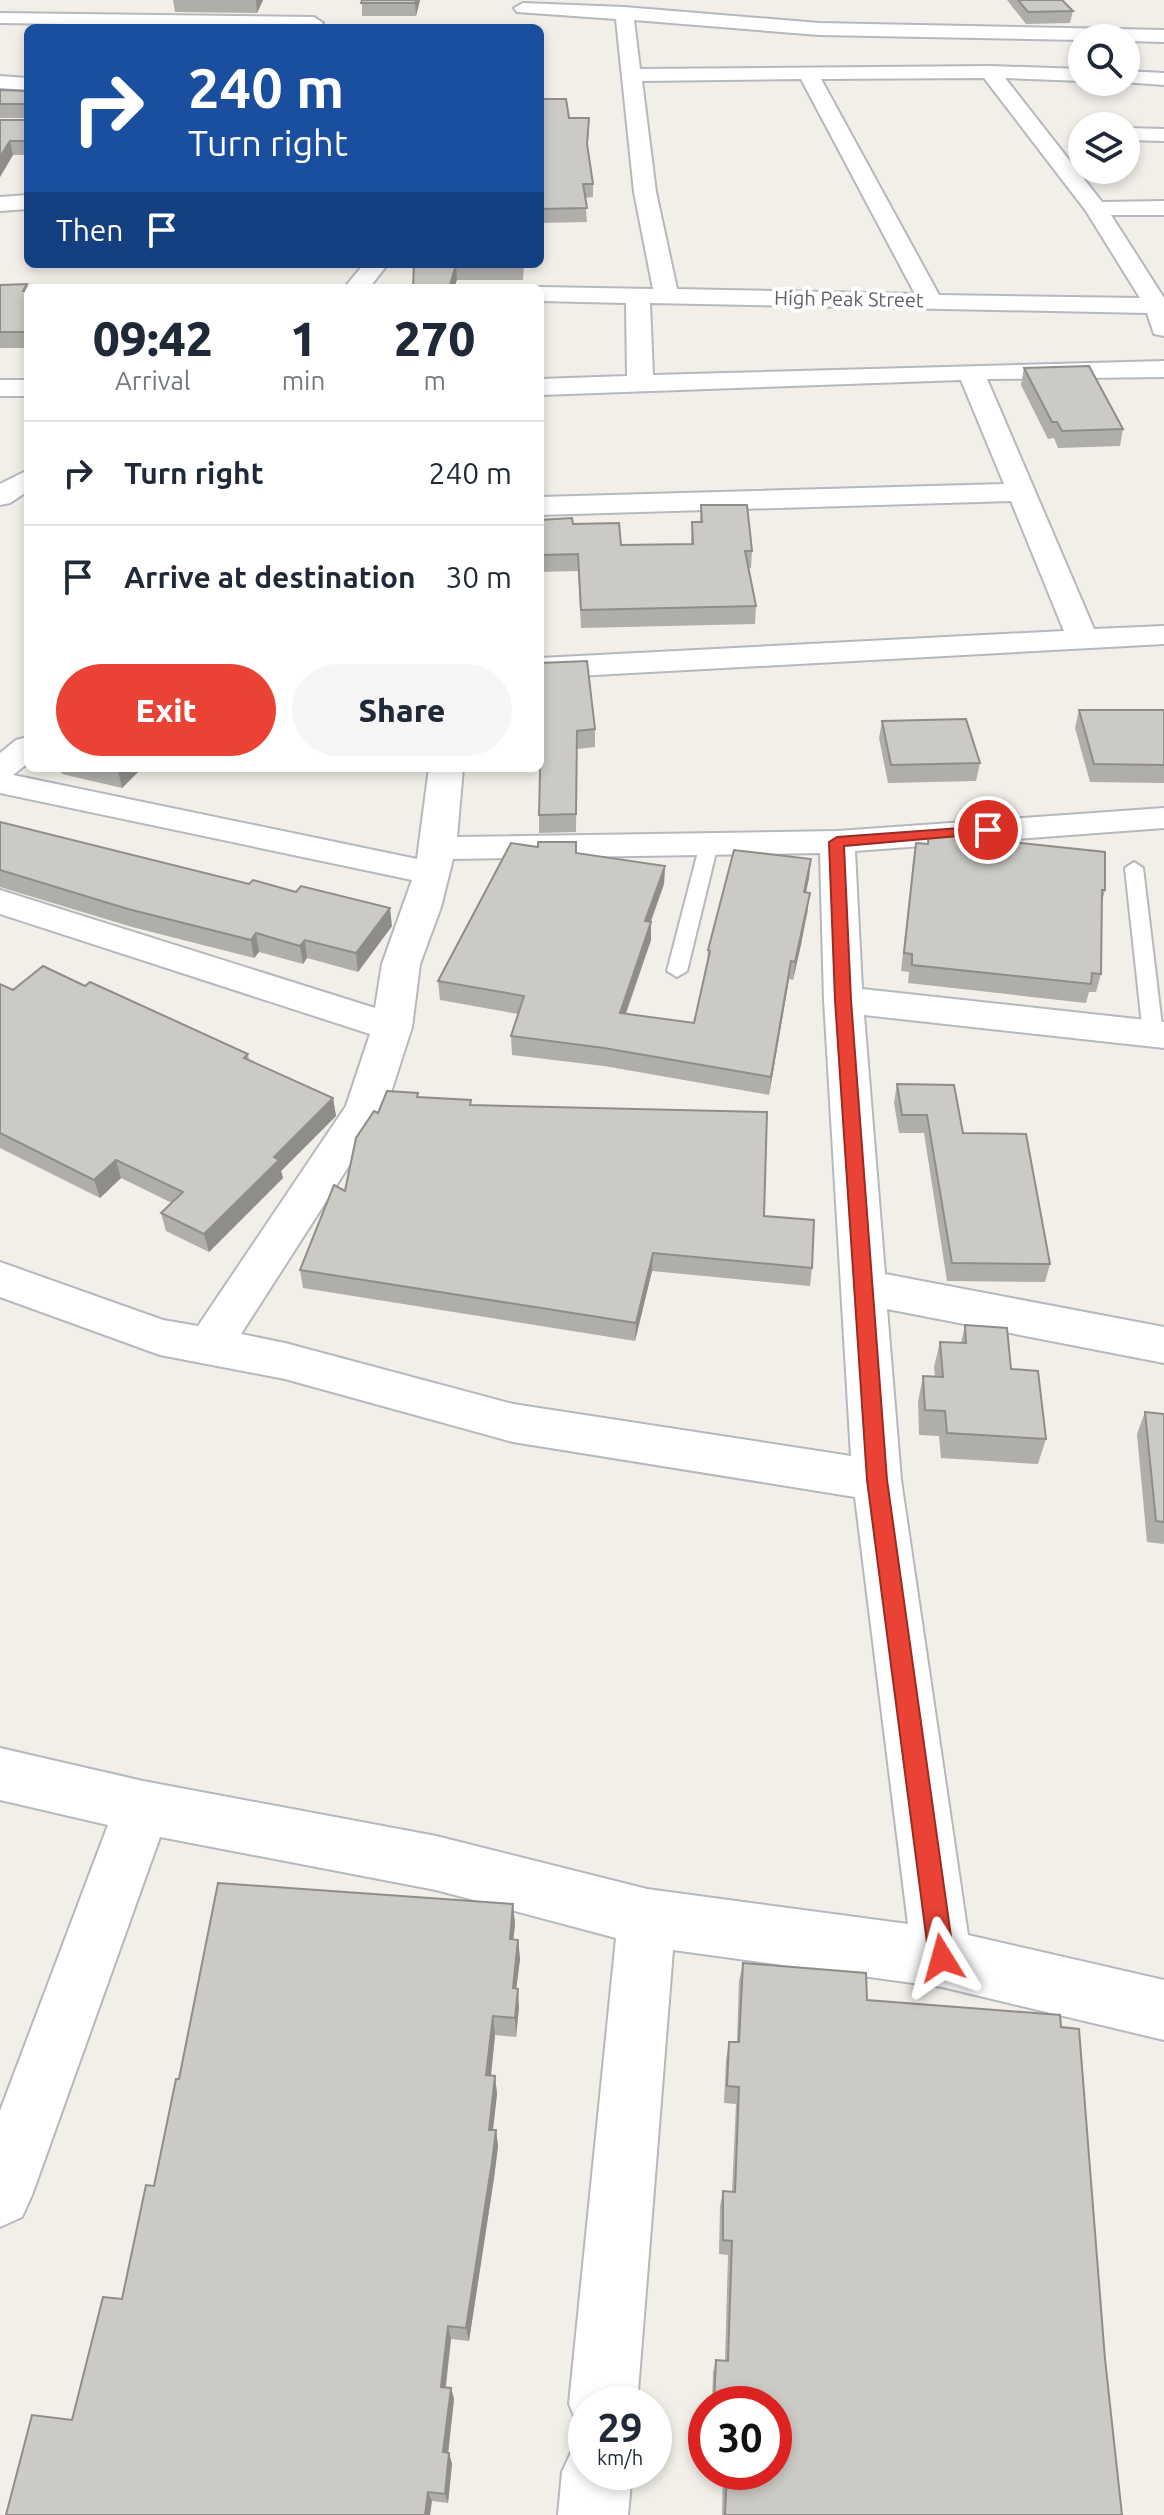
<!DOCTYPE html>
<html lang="en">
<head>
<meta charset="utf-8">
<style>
  :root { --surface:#fff; --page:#f6f6f7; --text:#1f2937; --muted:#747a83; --line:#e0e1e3; --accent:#ea4335 }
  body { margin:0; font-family:Ubuntu,sans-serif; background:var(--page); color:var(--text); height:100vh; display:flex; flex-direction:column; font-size:30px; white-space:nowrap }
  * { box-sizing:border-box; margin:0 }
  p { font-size:26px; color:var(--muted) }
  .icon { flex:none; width:44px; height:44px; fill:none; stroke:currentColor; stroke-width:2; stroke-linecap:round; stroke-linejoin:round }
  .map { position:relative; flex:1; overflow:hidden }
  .panel { position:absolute; left:24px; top:284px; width:520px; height:488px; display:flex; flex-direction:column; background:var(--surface); border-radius:12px; box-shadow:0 4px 12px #0003 }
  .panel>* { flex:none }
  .banner { position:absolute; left:24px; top:24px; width:520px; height:244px; border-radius:12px; box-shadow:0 4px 12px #0003; background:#1a4fa0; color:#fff; overflow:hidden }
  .controls { position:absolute; left:1068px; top:24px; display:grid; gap:16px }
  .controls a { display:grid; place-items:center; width:72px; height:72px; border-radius:50%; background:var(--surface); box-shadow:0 4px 12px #0003; font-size:40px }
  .speed { position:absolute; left:568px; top:2386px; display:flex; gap:16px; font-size:40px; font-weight:700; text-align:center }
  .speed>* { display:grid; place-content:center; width:104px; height:104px; border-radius:50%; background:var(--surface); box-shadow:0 4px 12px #0003; line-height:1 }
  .speed small { font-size:20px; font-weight:400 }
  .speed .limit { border:12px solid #d22; background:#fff; color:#111 }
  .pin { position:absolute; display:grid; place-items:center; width:68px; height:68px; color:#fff; margin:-34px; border:4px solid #fff; border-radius:50%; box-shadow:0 2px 8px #0007 }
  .me { position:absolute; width:88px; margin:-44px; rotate:352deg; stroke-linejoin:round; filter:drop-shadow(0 0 6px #0008) }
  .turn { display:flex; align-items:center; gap:28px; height:168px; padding:0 32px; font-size:36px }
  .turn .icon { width:104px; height:104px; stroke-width:2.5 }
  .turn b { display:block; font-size:56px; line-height:68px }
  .then { display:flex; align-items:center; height:76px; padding:0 32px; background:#0003; gap:16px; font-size:30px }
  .eta { display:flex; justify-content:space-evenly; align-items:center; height:136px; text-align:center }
  .eta b { font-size:48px; font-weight:800; line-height:56px }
  .primary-button { display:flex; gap:16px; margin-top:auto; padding:16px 32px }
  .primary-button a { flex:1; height:92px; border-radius:48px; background:var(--accent); color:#fff; font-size:32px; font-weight:800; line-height:92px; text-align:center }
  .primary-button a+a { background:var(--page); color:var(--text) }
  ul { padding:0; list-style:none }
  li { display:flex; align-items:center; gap:24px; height:104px; padding:0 32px; border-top:2px solid var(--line) }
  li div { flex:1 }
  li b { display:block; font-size:30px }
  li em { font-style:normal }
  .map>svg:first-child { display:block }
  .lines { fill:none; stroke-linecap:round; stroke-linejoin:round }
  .lane-casing { stroke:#b5b8bc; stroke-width:4 }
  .street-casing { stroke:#b5b8bc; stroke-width:4 }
  .lane { fill:#fff; fill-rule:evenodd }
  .street { fill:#fff; fill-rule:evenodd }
  .wall { fill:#afaea9 }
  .shaded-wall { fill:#8f8d8a }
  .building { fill:#cccac5; stroke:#8f8d8a; stroke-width:2 }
  .route { fill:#ea4335; stroke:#982c22; stroke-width:2 }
  .labels { text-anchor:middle; stroke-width:8; stroke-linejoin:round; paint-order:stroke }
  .far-street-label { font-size:20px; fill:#5f6368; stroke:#fff }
</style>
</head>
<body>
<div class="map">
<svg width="1164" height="2515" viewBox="0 0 1164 2515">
  <rect width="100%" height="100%" fill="#f1efe8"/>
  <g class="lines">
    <g class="lane-casing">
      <g id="lane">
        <polygon points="709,839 718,844 687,971 677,977 667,971 700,844"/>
        <polygon points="1134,862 1143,868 1163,1034 1153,1041 1143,1034 1125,868"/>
      </g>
    </g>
    <g class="street-casing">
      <g id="street">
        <path d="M523,3L624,7L819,23L1164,30V42L1126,41V38L1082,40L819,35L634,20L640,69L990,66L1082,69V81L1005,78L1102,202L1164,201V215H1111L1164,298V336L1154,334L1147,313L650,303L653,375L1164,361V377L987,379L1094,629L1164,626V644L540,678V658L1064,631L1011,501L540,515V497L1004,484L961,380L540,395V379L627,376L626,303L540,301V288H535L540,287L653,289L634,192L616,19L517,12L514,8ZM984,78L1086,211L1140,298L939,295L821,79ZM801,79L915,294L677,289L656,192L642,81Z"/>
        <polygon points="0,13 314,17 323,23 316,28 0,23"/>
        <polygon points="1126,71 1164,73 1164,85 1123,82 1126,82"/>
        <polygon points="0,76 28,78 28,90 0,88"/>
        <polygon points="1126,128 1164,129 1164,141 1126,140"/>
        <polygon points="28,195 28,209 0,211 0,197"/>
        <polygon points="364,264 388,264 369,288 344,288"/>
        <rect x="0" y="380" width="28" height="16"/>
        <polygon points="28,470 28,491 10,503 0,505 0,484"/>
        <path d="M28,737V763L13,775L417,859L429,768H463L457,837L837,831L1164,808V828L855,851L862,989L1164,1022V1048L864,1015L885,1274L1164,1327V1363L887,1309L901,1480L968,1935L1164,1980V2040L942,1987L673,1950L637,2404H586V2431L579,2428L569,2404L616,1938L436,1890L160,1837L32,2195L22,2217L0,2227V2111L108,1825L0,1800V1748L143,1781L436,1836L647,1889L908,1924L855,1497L513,1442L285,1379L160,1355L0,1297V1262L163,1320L198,1326L346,1106L370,1034L0,914V890L375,1008L382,964L412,880L0,793V753L16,740ZM820,853L824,1000L851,1456L513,1404L285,1343L241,1334L386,1108L412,1027L420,964L441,907L453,859Z"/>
        <polygon points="586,2442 586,2472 632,2472 628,2515 558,2515 562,2472 573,2448"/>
      </g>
    </g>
    <use href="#lane" class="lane"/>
    <use href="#street" class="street"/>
  </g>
  <g class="wall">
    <polygon points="173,0 263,0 257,13 175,12"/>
    <polygon points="362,0 420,0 416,16 362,16"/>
    <polygon points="1007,0 1062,0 1073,11 1070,23 1026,24"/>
    <polygon points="0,90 28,91 28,155 13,155 0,177 0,120 27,120 27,118 0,118"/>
    <polygon points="540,99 589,132 587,148 593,184 593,197 585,198 587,222 540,223"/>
    <polygon points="414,264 524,264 523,280 457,280"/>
    <polygon points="27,284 28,290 28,348 0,348 0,285"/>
    <polygon points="1024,368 1123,429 1120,446 1058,448 1054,438 1048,439 1021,385"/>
    <polygon points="701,505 752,551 751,568 749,568 756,606 755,624 581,628 578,571 540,572 540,520 573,524 621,545 691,544 692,522 700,522"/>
    <polygon points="540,663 595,729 595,747 577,749 576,832 539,833"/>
    <polygon points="1079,710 1164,710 1164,783 1090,782 1075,728"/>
    <polygon points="882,721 980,763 976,781 888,783 879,738"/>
    <polygon points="60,768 142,768 122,788 62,774"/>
    <polygon points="297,768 321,768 319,772"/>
    <polygon points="0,822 392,926 358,972 307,958 303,964 259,952 254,958 132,927 0,887"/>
    <polygon points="929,833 1105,890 1102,902 1101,974 1096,992 1089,992 1086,1003 908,983 909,972 901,971 913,861 916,843 927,844"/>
    <polygon points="576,853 665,866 664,884 651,922 651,940 626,1014 694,1023 707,966 708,950 809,878 806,892 808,911 793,980 789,979 769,1095 604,1066 512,1055 511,1036 518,1014 440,1000 438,981"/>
    <polygon points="0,984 13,990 85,986 248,1054 249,1060 333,1098 336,1116 281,1171 283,1178 209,1252 166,1231 161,1213 172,1203 121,1178 100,1198 0,1148"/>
    <polygon points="897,1084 963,1133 1050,1264 1045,1282 947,1281 924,1133 899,1133 894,1103"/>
    <polygon points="418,1093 418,1097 471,1105 764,1216 812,1268 810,1286 652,1271 635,1341 303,1288 300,1270 345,1191 378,1113"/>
    <polygon points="965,1325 1011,1369 1046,1439 1038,1464 941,1458 939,1436 919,1435 918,1402 923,1376 935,1377 934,1367 940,1342 961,1343"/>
    <polygon points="1145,1412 1164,1414 1164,1544 1147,1542 1137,1434"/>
    <polygon points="513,1904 515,1925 513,1939 518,1940 520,1959 516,1988 519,2007 516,2037 495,2035 491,2076 495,2076 497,2094 493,2130 496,2130 498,2146 494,2178 469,2341 451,2339 446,2387 451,2388 454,2399 448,2453 449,2453 452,2464 448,2503 432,2501 72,2420 122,2299 154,2186 179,2079"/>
    <polygon points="743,1963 867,2000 1105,2359 1122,2515 722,2515 723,2472 774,2472 774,2404 712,2404 713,2372 716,2360 725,2361 728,2255 719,2254 720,2206 723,2191 732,2192 736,2104 724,2103 726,2060 729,2042 737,2042 739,1981"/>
  </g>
  <g class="shaded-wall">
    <polygon points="256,0 263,0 257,13"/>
    <polygon points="416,0 420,0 416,16 415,3"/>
    <polygon points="10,141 13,155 0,177 0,157"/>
    <polygon points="456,265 457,280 454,288 449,288"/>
    <polygon points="121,768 142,768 122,788 118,770"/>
    <polygon points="811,859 809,878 802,911 804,892"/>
    <polygon points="665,866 664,884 644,939 645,921"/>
    <polygon points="810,893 801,945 793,980 795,962"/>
    <polygon points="390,908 392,926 358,972 356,953"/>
    <polygon points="651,922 651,940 619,1032 620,1013"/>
    <polygon points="256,933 259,952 254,958 251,940"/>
    <polygon points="305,940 307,958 303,964 300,946"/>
    <polygon points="791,961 789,979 769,1095 771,1077"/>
    <polygon points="333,1098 336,1116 281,1171 283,1178 209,1252 204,1234 274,1157"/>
    <polygon points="116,1160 121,1178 100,1198 94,1180"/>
    <polygon points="653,1253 652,1271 635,1341 636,1323"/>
    <polygon points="513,1904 515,1925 511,1959 510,1939"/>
    <polygon points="518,1940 520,1959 514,2007 513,1988"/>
    <polygon points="518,1989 519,2007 516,2037 515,2018"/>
    <polygon points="493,2016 495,2035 489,2093 486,2075"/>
    <polygon points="495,2076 497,2094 491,2146 489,2130"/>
    <polygon points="496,2130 498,2146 494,2178 469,2341 466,2328"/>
    <polygon points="448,2326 451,2339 444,2398 441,2387"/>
    <polygon points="451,2388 454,2399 447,2463 443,2452"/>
    <polygon points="449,2453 452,2464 448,2503 445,2494"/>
    <polygon points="428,2492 432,2501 430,2515 425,2515"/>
  </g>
  <g class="building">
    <polygon points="362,0 416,0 415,3 361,3"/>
    <polygon points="1018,0 1062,0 1073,11 1028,12"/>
    <polygon points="0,90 28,91 28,141 10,141 0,157 0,120 27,120 27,104 0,104"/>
    <polygon points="540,99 566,99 569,118 589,118 587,144 593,184 583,184 587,208 540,209"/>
    <polygon points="414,264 522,264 522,266 456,265 449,288 413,288"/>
    <polygon points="27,284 23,291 28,291 28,332 0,332 0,285"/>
    <polygon points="132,287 247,288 131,288"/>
    <polygon points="1089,366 1123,429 1062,431 1057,422 1052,422 1024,368"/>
    <polygon points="701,505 747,505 752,551 745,551 756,606 581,610 578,554 540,555 540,520 572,518 573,524 619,523 621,545 693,544 692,522 702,522"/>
    <polygon points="587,661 595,729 577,731 576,814 539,815 541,732 540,663"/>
    <polygon points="1079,710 1164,710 1164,765 1094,764"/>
    <polygon points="966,719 980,763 891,765 882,721"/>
    <polygon points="0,822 249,884 253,880 296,892 301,886 390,908 356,953 305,940 300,946 256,933 251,940 128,909 0,870"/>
    <polygon points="929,833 1105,852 1105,890 1102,890 1101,974 1092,973 1091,984 912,965 912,954 904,953 916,843 928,844"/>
    <polygon points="538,842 576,842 576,853 665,866 645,921 651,922 620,1013 694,1023 710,951 708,950 734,850 811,859 804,892 810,893 795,962 791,961 771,1077 604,1048 511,1036 524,996 438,981 511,843 538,847"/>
    <polygon points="43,966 85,986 90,982 248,1054 244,1058 333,1098 274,1157 279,1160 204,1234 161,1213 183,1192 116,1160 94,1180 0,1133 0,984 13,990"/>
    <polygon points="897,1084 954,1085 963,1133 1026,1134 1050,1264 952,1263 927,1115 902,1115"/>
    <polygon points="387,1091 418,1093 417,1097 471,1100 470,1105 767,1112 764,1216 814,1220 812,1268 653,1253 636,1323 300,1270 334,1185 345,1191 356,1138 374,1111 378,1113"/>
    <polygon points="965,1325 1007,1328 1011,1369 1038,1371 1046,1439 947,1433 945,1411 925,1410 923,1376 943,1377 940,1342 966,1343"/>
    <polygon points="1145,1412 1164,1414 1164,1522 1156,1521"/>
    <polygon points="218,1883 513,1904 510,1939 518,1940 513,1988 518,1989 515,2018 493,2016 486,2075 495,2076 489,2130 496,2130 492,2162 466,2328 448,2326 441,2387 451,2388 443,2452 449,2453 445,2494 428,2492 425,2515 6,2515 32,2415 72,2420 103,2297 122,2299 146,2185 154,2186 176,2079 179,2079"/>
    <polygon points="743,1963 866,1973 867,2000 1060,2015 1061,2027 1079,2029 1105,2359 1122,2515 725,2515 727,2472 774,2472 774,2404 714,2404 716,2360 728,2361 732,2241 723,2240 723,2191 735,2192 739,2087 727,2086 729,2042 739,2042"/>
  </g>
  <polygon class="route" points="988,826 995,830 993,833 844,846 851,1000 887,1480 954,1958 950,1967 942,1970 933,1967 929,1958 867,1480 835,1000 829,842 837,837"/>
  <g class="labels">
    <g class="far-street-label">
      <text transform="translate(849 299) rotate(1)" y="7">High Peak Street</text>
    </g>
  </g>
</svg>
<div class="controls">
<a><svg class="icon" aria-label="search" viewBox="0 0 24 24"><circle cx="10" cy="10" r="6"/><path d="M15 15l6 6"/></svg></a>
<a><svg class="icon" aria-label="layers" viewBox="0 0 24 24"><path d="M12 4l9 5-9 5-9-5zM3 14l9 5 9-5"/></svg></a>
</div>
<div class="speed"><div>29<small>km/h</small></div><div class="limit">30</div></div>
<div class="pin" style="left:988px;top:830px;background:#d93025"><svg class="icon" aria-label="arrive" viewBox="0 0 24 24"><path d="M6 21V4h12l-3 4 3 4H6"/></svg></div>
<svg class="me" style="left:942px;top:1958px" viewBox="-20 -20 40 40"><path d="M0-17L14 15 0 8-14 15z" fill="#ea4335" stroke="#fff" stroke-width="4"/></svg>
<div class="banner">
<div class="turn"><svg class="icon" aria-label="right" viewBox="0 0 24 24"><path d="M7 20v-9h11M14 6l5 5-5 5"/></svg><div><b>240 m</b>Turn right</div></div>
<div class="then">Then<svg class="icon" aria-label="arrive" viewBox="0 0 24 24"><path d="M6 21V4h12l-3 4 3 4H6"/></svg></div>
</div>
<section class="panel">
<div class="eta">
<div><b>09:42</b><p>Arrival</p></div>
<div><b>1</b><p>min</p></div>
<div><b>270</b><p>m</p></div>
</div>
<ul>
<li><svg class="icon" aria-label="right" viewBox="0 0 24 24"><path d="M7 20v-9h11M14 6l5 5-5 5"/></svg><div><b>Turn right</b></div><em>240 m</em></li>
<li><svg class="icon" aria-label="arrive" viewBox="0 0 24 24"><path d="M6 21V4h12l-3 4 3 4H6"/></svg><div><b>Arrive at destination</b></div><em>30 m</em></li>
</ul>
<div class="primary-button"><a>Exit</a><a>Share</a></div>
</section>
</div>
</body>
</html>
